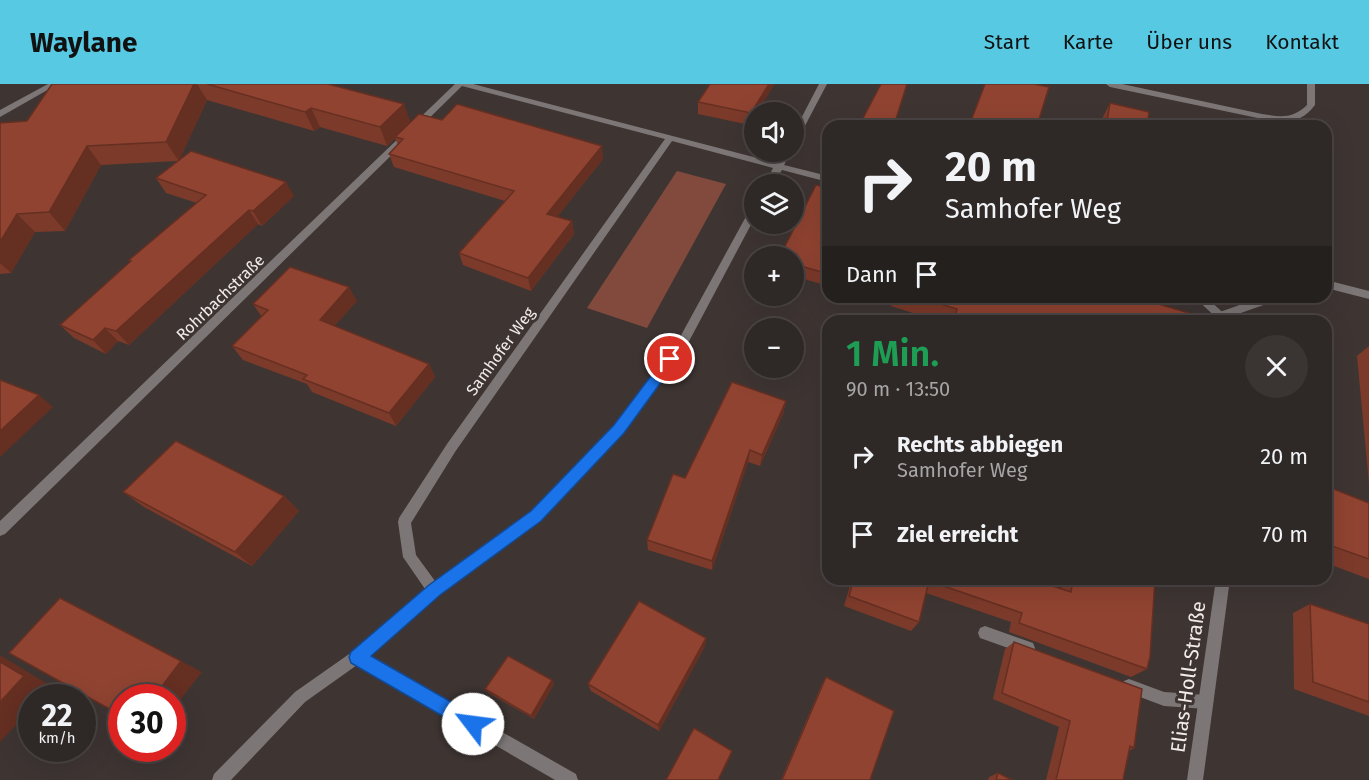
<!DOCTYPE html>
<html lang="de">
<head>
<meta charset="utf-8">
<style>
  :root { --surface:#2e2826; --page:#3a3432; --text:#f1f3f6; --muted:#a7a6a7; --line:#494443; --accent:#57c9e2 }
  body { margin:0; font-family:"Fira Sans",sans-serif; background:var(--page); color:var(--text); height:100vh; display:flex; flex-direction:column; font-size:22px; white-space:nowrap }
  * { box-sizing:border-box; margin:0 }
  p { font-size:20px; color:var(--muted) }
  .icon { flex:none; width:33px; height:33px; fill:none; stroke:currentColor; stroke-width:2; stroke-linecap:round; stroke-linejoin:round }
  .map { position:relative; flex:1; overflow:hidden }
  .panel { position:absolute; left:822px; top:231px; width:510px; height:270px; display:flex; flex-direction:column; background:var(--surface); border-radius:18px; box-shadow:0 6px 24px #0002,0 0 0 2px var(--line) }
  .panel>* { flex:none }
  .hud { position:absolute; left:822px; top:36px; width:510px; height:183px; border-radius:18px; box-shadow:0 6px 24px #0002,0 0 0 2px var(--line); background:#2e2826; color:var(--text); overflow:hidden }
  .buttons { position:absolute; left:744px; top:18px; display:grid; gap:12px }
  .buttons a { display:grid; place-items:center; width:60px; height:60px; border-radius:50%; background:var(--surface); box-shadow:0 6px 24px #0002,0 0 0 2px var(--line); font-size:30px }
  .speed { position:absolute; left:18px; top:600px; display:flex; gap:12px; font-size:30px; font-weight:700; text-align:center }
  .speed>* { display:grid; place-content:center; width:78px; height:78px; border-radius:50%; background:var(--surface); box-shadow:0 6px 24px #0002,0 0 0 2px var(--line); line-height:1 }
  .speed small { font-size:15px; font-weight:400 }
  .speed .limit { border:9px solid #d22; background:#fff; color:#111 }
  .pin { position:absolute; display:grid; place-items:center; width:51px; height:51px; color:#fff; margin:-26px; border:3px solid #fff; border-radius:50%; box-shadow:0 2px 6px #0007 }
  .me { position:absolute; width:66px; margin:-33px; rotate:300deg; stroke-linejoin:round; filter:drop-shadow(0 0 4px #0008) }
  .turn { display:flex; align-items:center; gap:21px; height:126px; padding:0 24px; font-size:27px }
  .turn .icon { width:78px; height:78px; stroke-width:2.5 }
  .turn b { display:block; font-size:42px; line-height:51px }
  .then { display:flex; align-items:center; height:57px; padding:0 24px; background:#0003; gap:12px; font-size:22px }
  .round { display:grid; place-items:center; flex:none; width:63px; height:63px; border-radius:32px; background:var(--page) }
  .overview { display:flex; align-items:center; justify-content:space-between; height:102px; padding:0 24px }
  h1 { font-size:36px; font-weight:600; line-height:45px; color:#1e9e55 }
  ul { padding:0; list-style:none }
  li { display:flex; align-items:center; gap:18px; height:78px; padding:0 24px }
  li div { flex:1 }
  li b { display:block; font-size:22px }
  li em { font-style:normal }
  header { display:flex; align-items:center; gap:36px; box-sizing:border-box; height:84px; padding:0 30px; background:var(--accent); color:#111 }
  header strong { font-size:28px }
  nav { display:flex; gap:33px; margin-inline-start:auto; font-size:21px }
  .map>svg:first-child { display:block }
  .green { fill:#814a3c }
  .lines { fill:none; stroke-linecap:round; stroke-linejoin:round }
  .lane { fill:#7c7776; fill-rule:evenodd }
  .street { fill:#7c7776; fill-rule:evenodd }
  .wall { fill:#7c3a2a }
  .shaded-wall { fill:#652f22 }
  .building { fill:#904331; stroke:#652f22; stroke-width:1.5 }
  .route { fill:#1a73e8; stroke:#114b97; stroke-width:1.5 }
  .labels { text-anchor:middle; stroke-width:6; stroke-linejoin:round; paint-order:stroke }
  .street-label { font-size:16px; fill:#f1ebe9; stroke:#3e3533 }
  .near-street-label { font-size:20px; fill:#f1ebe9; stroke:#3e3533 }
</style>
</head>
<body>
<header>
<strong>Waylane</strong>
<nav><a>Start</a><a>Karte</a><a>Über uns</a><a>Kontakt</a></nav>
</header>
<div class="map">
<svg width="1369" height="696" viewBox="0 0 1369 696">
  <rect width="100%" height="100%" fill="#3e3533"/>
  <polygon class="green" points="677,87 726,100 647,244 587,224"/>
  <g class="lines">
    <g class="lane">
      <polygon points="1326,196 1369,207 1369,215 1326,204"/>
      <polygon points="1262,213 1279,213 1278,216 1221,236 1216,232 1217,229"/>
      <polygon points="985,542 1033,559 1035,564 1033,569 1028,571 980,554 978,549 980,544"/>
      <polygon points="1129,595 1164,608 1206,611 1211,613 1213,618 1211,623 1206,625 1164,622 1124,607 1122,602 1124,597"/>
    </g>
    <g class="street">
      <polygon points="48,0 58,0 0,33 0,26"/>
      <polygon points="455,0 473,0 776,79 783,68 791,68 784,81 828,92 828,98 782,86 773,100 765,100 773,84 672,57 455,368 411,439 416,471 435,497 531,428 615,341 679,255 749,127 754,124 754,135 687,261 623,349 541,436 439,511 369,572 576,690 578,696 555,696 357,581 305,618 231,696 212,696 214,690 295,608 352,568 425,505 403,473 398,438 399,434 447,360 665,55 462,2 5,450 0,452 0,437"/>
      <polygon points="819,0 827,0 798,55 794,58 794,48"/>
      <path d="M1106,0H1122L1262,30C1280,33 1293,35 1307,21V0H1315V21C1305,34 1294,39 1277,38L1110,3Z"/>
      <polygon points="1194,213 1206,213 1232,237 1220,237"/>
      <polygon points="1216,495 1230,495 1203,696 1187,696"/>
    </g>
  </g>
  <g class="wall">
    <polygon points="52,0 328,0 410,38 442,36 603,75 557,133 572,137 574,150 531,207 463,181 459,169 505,117 394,83 389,70 398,61 395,54 387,62 320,43 314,47 207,16 179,76 294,112 262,142 258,140 129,261 118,257 106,270 74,254 60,241 131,177 129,176 197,119 166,109 156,94 177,77 101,81 65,147 35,148 11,189 0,190 0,39 27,37"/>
    <polygon points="710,0 774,0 758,28 754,28 754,34 750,41 698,30 698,18"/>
    <polygon points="1110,19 1147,42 1100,42 1102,35"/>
    <polygon points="828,104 828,202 794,192 794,172"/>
    <polygon points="894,213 1135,213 1198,237 938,237 891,222"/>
    <polygon points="357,217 334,242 429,280 435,293 396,342 312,308 307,300 243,276 232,262 262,233 253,220"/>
    <polygon points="1369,262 1369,400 1357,272"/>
    <polygon points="786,317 783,330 760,382 748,378 712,486 648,466 647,456 685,394"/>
    <polygon points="1326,402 1369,419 1369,495 1326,479"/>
    <polygon points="123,408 284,412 299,427 252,482 144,423"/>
    <polygon points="852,495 1031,495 1061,505 1062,495 1155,495 1147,585 1131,593 1009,548 1011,538 926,509 919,538 911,547 844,522"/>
    <polygon points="1310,520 1369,540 1369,632 1294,605 1293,529"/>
    <polygon points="706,554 705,562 659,647 591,607 588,600"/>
    <polygon points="1014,558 1134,664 1129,667 1123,696 1046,696 1059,643 993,615 1005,565"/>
    <polygon points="826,593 870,696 781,696 822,600"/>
    <polygon points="552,596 554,600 534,635 489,609 485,605"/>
    <polygon points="998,689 1012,696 988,696 989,693"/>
  </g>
  <g class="shaded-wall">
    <polygon points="194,0 197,0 207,16 179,77 166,58"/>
    <polygon points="769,0 774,0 758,28 754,28 754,34 750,41 751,29"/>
    <polygon points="404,20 411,39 395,53 395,54 387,62 380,43"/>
    <polygon points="311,24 320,43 314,47 305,28"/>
    <polygon points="87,62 101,81 65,147 49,128"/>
    <polygon points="602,62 603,75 549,143 547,130"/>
    <polygon points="286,98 294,112 262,142 253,127"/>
    <polygon points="249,126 258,140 129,261 116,247"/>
    <polygon points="17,130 35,148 11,189 0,179 0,158"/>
    <polygon points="572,137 574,150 531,207 528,194"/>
    <polygon points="349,203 357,217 328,249 320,236"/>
    <polygon points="105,244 118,257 106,270 93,256"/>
    <polygon points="429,280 435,293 396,342 389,329"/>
    <polygon points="39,311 53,323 0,373 0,347"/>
    <polygon points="786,317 783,330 760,382 762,371"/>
    <polygon points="750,366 748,378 712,486 712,477"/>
    <polygon points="284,412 299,427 252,482 235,468"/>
    <polygon points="85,527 202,588 172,626 172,614 153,614"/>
    <polygon points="706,554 705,562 659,647 658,641"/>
    <polygon points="0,571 51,602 41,614 32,614 32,624 0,658"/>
    <polygon points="552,596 554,600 534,635 531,632"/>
    <polygon points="732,667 731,672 719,696 718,696"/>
  </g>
  <g class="building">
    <polygon points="52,0 194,0 166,58 87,62 49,128 17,130 0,158 0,39 27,37"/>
    <polygon points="207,0 328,0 404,20 380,43 311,24 305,28"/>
    <polygon points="710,0 769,0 751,29 698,18"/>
    <polygon points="881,0 907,0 896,35 909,38 907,42 859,42"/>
    <polygon points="985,0 1034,0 1049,3 1037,42 969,42"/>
    <polygon points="1110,19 1149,28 1147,42 1106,42"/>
    <polygon points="457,20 602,62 547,130 572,137 528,194 459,169 514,107 389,70 403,55 395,53 419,30 442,36"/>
    <polygon points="1234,37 1255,42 1234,42"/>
    <polygon points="191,67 286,98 253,127 249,126 116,247 105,244 93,256 60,241 131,177 129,176 206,111 156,94"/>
    <polygon points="816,101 828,104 828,190 794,180 794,172 780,172"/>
    <polygon points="290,183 349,203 320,236 429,280 389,329 303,295 307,291 232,262 268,226 253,220"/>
    <polygon points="917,213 1135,213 1199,232 1198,237 953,237 957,225"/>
    <polygon points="0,296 39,311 0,347"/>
    <polygon points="732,298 786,317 762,371 750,366 712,477 647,456 673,390 685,394"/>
    <polygon points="176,357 284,412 235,468 123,408"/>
    <polygon points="1326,402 1369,419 1369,475 1326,460"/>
    <polygon points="854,495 1031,495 1071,508 1073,495 1155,495 1150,573 1147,585 1019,539 1022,529 929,497 919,538 849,512"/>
    <polygon points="60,514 181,577 153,614 122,614 122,632 9,569"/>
    <polygon points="639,517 706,554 658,641 588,600"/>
    <polygon points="1310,520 1369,540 1369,618 1313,598"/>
    <polygon points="1014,558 1142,605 1134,664 1130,662 1123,696 1056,696 1070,637 1002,609"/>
    <polygon points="508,572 552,596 531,632 485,605"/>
    <polygon points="0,578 24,592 0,618"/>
    <polygon points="826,593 894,627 870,696 782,696"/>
    <polygon points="694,644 732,667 718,696 666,696"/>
    <polygon points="998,689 1012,696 996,696"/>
  </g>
  <polygon class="route" points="670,270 675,272 675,279 624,349 541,437 440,511 371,572 479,634 482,640 479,646 473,649 467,646 351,579 349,573 351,568 429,501 531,427 614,341 666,272"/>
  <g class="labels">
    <g class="street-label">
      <text transform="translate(220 213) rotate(-44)" y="6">Rohrbachstraße</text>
      <text transform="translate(500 267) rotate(-54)" y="6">Samhofer Weg</text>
    </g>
    <g class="near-street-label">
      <text transform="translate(1188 593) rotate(-82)" y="7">Elias-Holl-Straße</text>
    </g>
  </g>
</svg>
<div class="buttons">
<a><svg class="icon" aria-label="sound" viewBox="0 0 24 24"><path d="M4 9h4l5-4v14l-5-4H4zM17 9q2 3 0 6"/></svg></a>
<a><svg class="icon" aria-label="layers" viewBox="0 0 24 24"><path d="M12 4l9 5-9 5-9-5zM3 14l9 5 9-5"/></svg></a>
<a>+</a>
<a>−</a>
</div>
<div class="speed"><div>22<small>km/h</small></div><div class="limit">30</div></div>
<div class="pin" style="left:670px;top:275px;background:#d93025"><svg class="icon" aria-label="arrive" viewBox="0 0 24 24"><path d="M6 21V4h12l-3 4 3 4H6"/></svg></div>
<svg class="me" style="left:473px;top:640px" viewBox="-20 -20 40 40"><circle r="19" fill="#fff"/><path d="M0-13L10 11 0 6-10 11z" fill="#1a73e8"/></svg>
<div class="hud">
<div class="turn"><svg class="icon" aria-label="right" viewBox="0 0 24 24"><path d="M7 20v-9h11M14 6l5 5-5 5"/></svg><div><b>20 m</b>Samhofer Weg</div></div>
<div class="then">Dann<svg class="icon" aria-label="arrive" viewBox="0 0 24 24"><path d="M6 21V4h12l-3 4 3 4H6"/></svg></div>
</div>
<section class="panel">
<div class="overview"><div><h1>1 Min.</h1><p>90 m · 13:50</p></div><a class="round"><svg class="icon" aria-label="close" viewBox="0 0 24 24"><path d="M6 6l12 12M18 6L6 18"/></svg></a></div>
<ul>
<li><svg class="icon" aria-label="right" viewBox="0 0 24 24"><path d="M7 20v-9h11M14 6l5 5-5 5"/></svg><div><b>Rechts abbiegen</b><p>Samhofer Weg</p></div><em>20 m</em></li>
<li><svg class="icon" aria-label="arrive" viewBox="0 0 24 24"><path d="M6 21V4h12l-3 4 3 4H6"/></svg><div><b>Ziel erreicht</b></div><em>70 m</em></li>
</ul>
</section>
</div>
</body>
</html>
